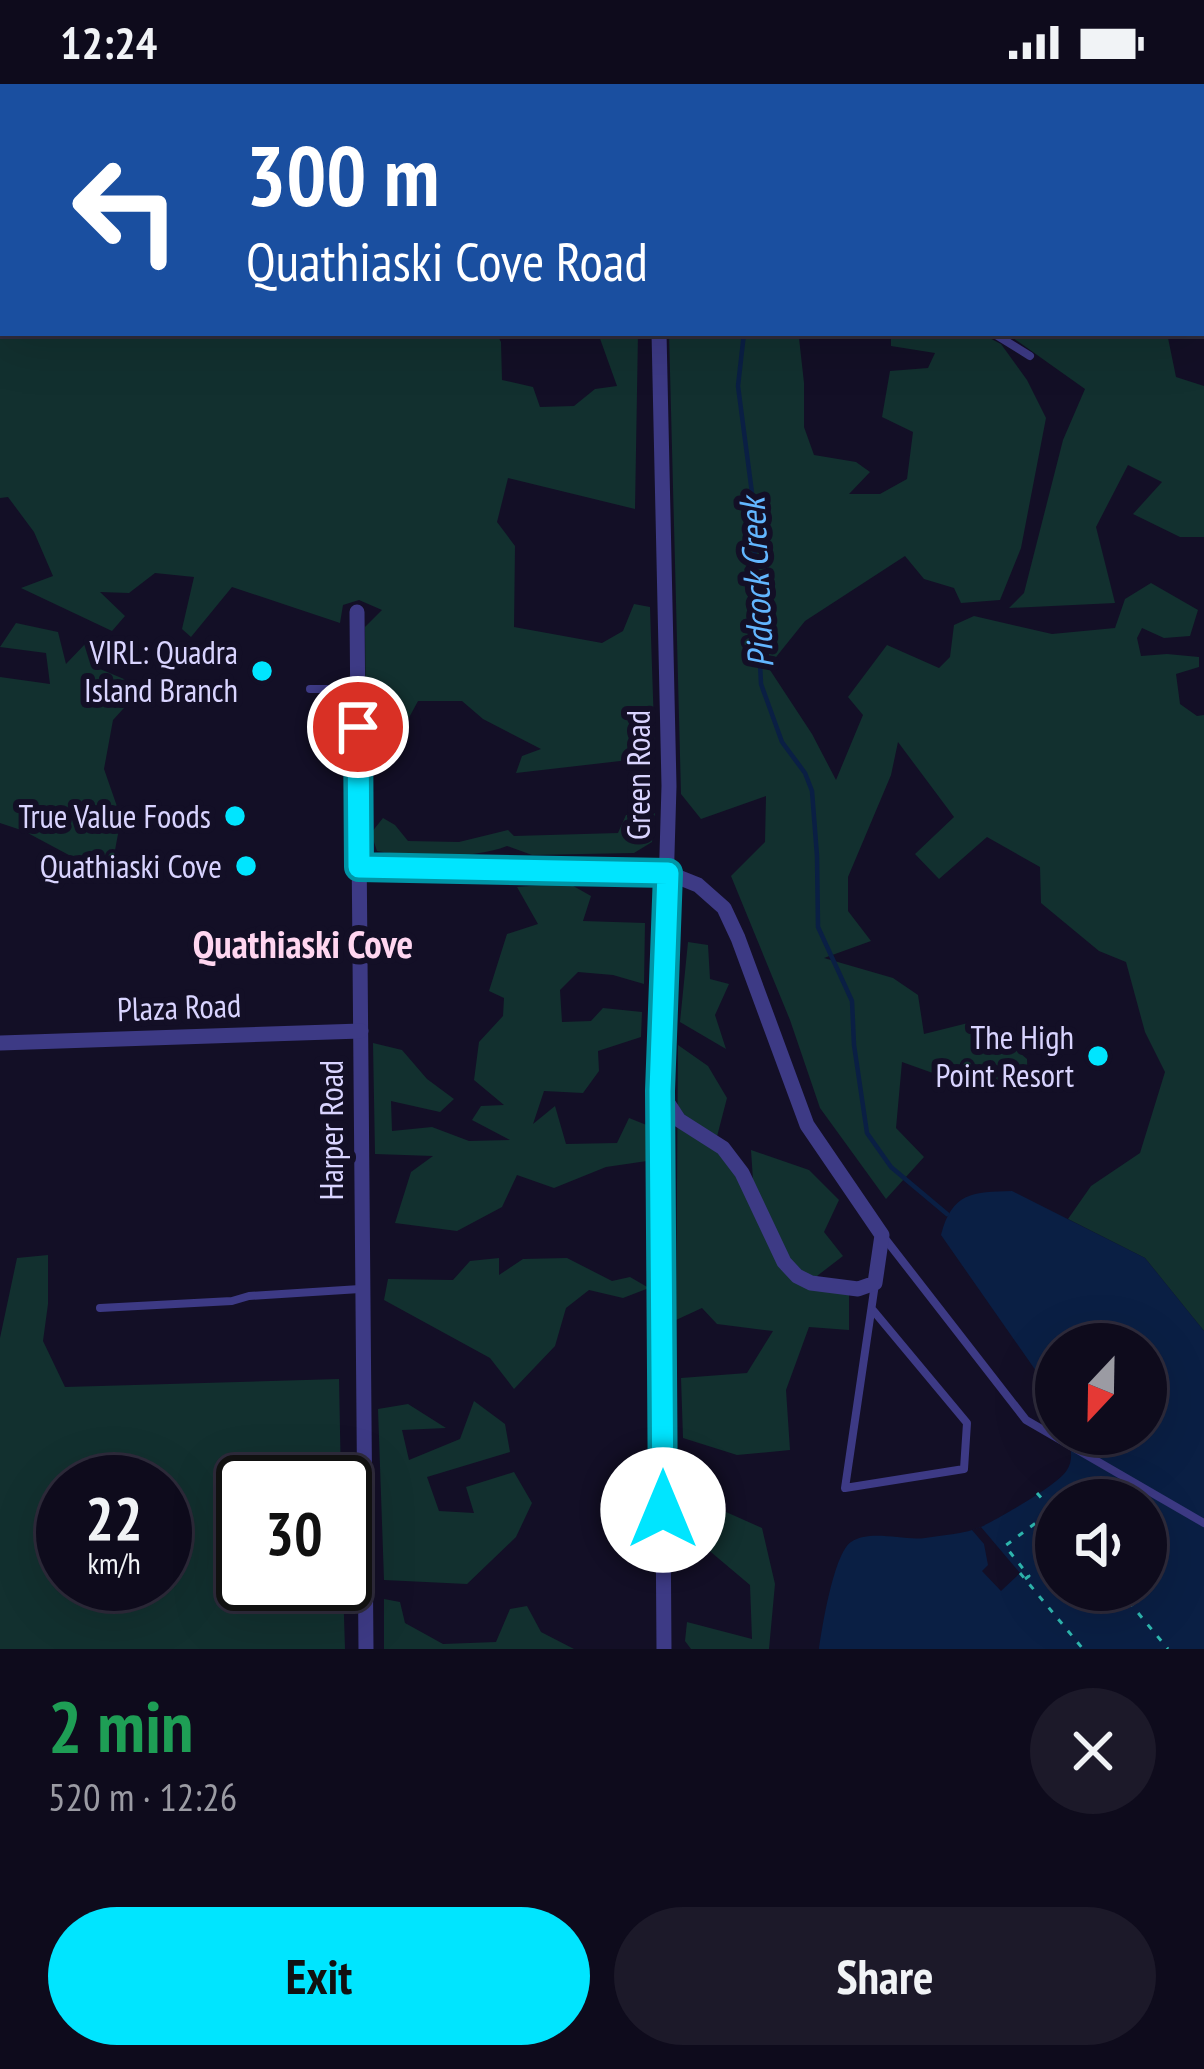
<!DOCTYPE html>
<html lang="en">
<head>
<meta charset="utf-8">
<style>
  :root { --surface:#0e0b1c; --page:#1c1929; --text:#f1f3f6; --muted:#9b9ba3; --line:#2e2b3b; --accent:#00e5ff }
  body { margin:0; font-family:"PT Sans Narrow",sans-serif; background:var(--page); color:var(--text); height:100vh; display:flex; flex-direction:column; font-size:45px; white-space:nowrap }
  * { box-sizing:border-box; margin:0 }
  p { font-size:39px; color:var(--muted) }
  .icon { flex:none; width:66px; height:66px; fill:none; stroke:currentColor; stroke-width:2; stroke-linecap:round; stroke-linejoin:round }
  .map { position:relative; height:1565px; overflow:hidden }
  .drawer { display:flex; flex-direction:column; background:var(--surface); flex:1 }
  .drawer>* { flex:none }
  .hud { position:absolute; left:0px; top:0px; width:1206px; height:252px; box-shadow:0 12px 48px #0002,0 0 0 3px var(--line); background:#1a4fa0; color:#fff; overflow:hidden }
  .needle { width:78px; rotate:202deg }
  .tools { position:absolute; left:1035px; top:1239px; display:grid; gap:24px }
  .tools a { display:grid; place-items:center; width:132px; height:132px; border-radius:50%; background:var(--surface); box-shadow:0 12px 48px #0002,0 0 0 3px var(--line); font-size:60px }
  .speed { position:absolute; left:36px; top:1371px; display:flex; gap:24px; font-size:60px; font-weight:700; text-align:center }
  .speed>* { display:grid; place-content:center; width:156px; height:156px; border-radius:50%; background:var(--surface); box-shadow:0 12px 48px #0002,0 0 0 3px var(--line); line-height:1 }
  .speed small { font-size:30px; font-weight:400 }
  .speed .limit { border:6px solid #111; border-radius:18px; background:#fff; color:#111 }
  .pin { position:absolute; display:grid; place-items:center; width:102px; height:102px; color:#fff; margin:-51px; border:6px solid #fff; border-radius:50%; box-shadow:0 3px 12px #0007 }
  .me { position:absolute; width:132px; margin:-66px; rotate:0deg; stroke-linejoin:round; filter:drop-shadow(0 0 9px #0008) }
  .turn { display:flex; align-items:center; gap:42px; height:252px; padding:0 48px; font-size:54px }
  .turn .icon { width:156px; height:156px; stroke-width:2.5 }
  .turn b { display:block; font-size:84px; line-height:102px }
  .round { display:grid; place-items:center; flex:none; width:126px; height:126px; border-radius:63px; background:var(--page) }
  .head { display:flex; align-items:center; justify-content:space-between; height:204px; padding:0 48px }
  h1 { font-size:72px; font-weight:700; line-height:90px; color:#1e9e55 }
  .action { display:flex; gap:24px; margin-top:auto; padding:24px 48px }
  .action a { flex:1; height:138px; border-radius:72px; background:var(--accent); color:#111; font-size:48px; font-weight:700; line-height:138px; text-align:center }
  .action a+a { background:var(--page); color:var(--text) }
  .status { display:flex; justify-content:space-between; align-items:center; height:84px; padding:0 60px; background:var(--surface); direction:ltr }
  .status svg { height:33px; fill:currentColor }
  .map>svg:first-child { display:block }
  .green { fill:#12302f; fill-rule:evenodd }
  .water { fill:#0a1f44; fill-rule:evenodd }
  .pier { fill:#130f26 }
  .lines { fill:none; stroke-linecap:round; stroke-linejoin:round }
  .stream { stroke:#0a1f44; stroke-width:4.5 }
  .path { stroke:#2fb8b0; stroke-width:3; stroke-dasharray:6 9; stroke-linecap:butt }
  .lane { stroke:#3d3a85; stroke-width:8 }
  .street { stroke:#3d3a85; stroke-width:15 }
  .route-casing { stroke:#0095a6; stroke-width:30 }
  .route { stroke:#00e5ff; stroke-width:21 }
  .poi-dot { fill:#00e5ff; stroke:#130f26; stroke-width:4.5 }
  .labels { text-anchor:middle; stroke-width:12; stroke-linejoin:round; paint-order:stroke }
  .poi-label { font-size:33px; fill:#d9d4ff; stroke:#130f26; text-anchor:end }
  .street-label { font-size:33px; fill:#d9d4ff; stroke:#130f26 }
  .water-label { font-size:36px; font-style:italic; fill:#62b6ff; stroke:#130f26 }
  .quarter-label { font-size:39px; font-weight:bold; fill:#ffd6f0; stroke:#130f26 }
</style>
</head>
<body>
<div class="status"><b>12:24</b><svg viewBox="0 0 49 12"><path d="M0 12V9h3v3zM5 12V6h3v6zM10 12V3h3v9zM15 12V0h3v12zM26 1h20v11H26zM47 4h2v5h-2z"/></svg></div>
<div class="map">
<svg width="1204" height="1565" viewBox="0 0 1204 1565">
  <rect width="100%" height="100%" fill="#130f26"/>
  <g class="green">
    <polygon points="0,0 475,0 480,3 3,3 3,249 496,249 501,258 502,296 533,303 540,323 574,322 595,305 617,302 598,249 638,249 635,425 508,394 497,438 515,462 514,543 602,559 623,547 634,520 650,523 655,673 516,689 522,672 541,665 483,635 462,617 418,617 404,643 366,644 365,543 382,526 359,516 343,521 340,539 232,503 191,553 182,545 194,493 155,489 129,509 100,508 125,532 112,547 21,504 53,492 34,448 8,413 0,414"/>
    <polygon points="869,0 1180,0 1181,3 868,3"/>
    <polygon points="669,249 816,249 799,254 804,299 804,343 814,371 856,378 870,388 849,410 880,410 907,395 913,348 882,333 890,287 928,284 935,269 891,262 891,249 980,249 1001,260 1027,296 1046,334 1021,464 1000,516 961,519 954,504 924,495 905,472 805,537 768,583 812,650 836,696 863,631 848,613 887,561 939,584 950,573 954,541 974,532 1052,550 1115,544 1125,515 1151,499 1198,526 1190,552 1164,554 1142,544 1137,554 1141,572 1167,570 1199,573 1199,583 1176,590 1180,620 1197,632 1204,631 1204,1247 1145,1174 1068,1135 1091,1102 1140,1069 1165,988 1145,948 1126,878 1099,867 1041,819 1040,783 987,753 939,795 915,770 954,733 898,658 891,691 848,793 848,827 871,857 824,874 893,894 918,911 924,950 980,936 1027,975 1028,1003 972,1003 902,978 896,1044 924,1073 886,1115 820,1024 790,936 731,792 765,758 766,712 701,735 681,710"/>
    <polygon points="1006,249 1055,249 1061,252 1065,249 1167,249 1176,293 1204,302 1204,453 1180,453 1133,430 1162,398 1128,381 1096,443 1115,519 1009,524 1024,509 1063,356 1085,305"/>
    <polygon points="16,539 58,548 66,580 88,557 100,585 143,603 113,636 104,685 121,734 110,793 24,747 0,739 0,593 50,600 46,569 0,563"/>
    <path d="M655,729L652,758L634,769L532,771L507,762C476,775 410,774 377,767L371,749L383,734L395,741L408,757L459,758L508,746L514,752L618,749L626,731Z"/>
    <polygon points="568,799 591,812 583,837 645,839 644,900 613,891 578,888 560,906 562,938 591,937 603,924 642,928 641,953 598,967 599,987 583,1009 544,1007 533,1040 555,1022 566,1060 617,1059 629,1034 649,1042 647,1077 606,1083 554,1104 517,1091 502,1123 457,1147 395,1139 411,1088 433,1072 375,1070 373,959 402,966 427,995 454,1015 440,1028 391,1017 392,1047 432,1043 469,1057 510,1056 472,1036 481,1022 504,1021 474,996 479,958 503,932 504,914 489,907 507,850 538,840 517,803"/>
    <polygon points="688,858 708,861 710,895 729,900 715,931 726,965 680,938"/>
    <polygon points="678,961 708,982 727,1014 714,1064 753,1096 751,1066 809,1086 839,1116 824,1148 843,1172 817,1192 849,1211 849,1246 809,1243 786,1306 790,1366 737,1371 683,1354 681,1294 747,1289 773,1247 717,1240 702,1224 676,1236"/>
    <path d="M48,1171V1220L43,1257L65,1303L339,1295L341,1398H243V1500H343L345,1565H0V1254L17,1174ZM63,1398H165V1500H63Z"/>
    <polygon points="499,1174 499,1191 523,1175 567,1174 612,1197 630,1193 649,1204 623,1214 589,1206 566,1224 555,1262 514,1305 490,1274 384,1216 388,1195 453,1196 470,1177"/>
    <polygon points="474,1317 505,1340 510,1368 427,1393 439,1427 474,1429 466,1403 514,1388 532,1419 516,1453 467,1500 384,1496 378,1325 408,1320 446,1344 402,1346 409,1376 460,1355"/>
    <polygon points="679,1407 762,1444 775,1500 769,1565 691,1565 685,1557 687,1538 752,1555 750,1501 680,1442"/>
    <polygon points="384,1515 400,1518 405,1539 443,1560 496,1558 510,1525 527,1522 541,1548 574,1565 384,1565"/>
  </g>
  <path class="water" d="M1012,1107L1145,1174L1204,1247V1565H819C822,1544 834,1469 851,1458C871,1445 903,1457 925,1454C943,1451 965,1450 981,1443C998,1435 1058,1401 1067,1386C1074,1375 1071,1361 1066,1350H1146V1260H1056V1327L1043,1297L941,1151C952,1108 973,1108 1012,1107ZM1056,1416H1146V1506H1056Z"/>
  <polygon class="pier" points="981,1443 1020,1489 1001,1507 982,1487 988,1481 984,1460 972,1446"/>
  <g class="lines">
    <g class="stream">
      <polyline points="504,0 510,3"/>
      <polyline points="744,249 738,302 752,409 761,600 782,658 805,689 812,707 817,772 818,843 852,917 854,961 867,1049 891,1083 947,1130"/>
    </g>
    <g class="path">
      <polyline points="1037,1409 1051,1425"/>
      <polyline points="1020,1489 1083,1565"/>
      <polyline points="1025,1495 1029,1492 1005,1462 1053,1426 1056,1430"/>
      <polyline points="1119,1506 1168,1565"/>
    </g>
    <g class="lane">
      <polyline points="993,249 1030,272"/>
      <polyline points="310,605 356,605"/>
      <polyline points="883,1152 1026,1336 1204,1439"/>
      <polyline points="100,1224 232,1217 249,1212 360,1205"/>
      <polyline points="872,1225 967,1339 964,1385 845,1404 875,1200"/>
    </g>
    <g class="street">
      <polyline points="653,0 653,3"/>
      <polyline points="659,249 669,702 660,1007 664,1565"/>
      <polyline points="357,528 366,1565"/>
      <polyline points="359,783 668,789 698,801 724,824 738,854 807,1041 882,1151 875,1199 858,1205 811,1199 797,1192 784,1178 742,1089 723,1064 679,1036 660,1007"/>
      <polyline points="0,959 361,947"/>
    </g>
  </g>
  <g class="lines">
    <g class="route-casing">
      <polyline id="route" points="358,643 359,783 668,789 660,1007 663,1426"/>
    </g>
    <use href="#route" class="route"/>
  </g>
  <g class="poi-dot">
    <circle cx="262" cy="587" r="12"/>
    <circle cx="235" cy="732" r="12"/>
    <circle cx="246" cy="782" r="12"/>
    <circle cx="1098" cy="972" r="12"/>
  </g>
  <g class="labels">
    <g class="poi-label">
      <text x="238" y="580">VIRL: Quadra<tspan x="238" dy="38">Island Branch</tspan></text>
      <text x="211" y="744">True Value Foods</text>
      <text x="222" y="794">Quathiaski Cove</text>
      <text x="1074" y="965">The High<tspan x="1074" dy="38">Point Resort</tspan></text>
    </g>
    <g class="street-label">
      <text transform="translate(638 691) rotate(-90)" y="12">Green Road</text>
      <text transform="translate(179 923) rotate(-2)" y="12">Plaza Road</text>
      <text transform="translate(331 1046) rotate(-90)" y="12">Harper Road</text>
    </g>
    <g class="water-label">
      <text transform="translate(756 499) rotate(-93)" y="13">Pidcock Creek</text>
    </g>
    <g class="quarter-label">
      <text x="303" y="874">Quathiaski Cove</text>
    </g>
  </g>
</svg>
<div class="tools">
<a><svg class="needle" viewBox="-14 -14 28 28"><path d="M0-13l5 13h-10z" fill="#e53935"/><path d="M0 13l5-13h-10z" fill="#9b9ba3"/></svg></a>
<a><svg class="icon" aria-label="sound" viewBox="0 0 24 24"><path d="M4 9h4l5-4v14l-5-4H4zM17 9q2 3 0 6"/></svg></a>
</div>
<div class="speed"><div>22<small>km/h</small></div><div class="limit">30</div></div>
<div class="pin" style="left:358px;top:643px;background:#d93025"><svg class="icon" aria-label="arrive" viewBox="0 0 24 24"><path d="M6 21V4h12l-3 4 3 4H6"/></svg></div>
<svg class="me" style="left:663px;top:1426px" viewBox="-20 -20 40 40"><circle r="19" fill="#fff"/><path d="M0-13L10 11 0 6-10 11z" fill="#00e5ff"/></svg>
<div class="hud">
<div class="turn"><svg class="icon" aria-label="left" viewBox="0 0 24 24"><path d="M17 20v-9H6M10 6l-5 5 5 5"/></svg><div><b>300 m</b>Quathiaski Cove Road</div></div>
</div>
</div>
<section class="drawer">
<div class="head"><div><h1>2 min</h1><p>520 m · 12:26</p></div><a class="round"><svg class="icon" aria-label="close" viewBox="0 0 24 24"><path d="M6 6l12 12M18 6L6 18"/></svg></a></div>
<div class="action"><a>Exit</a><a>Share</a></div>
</section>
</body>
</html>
